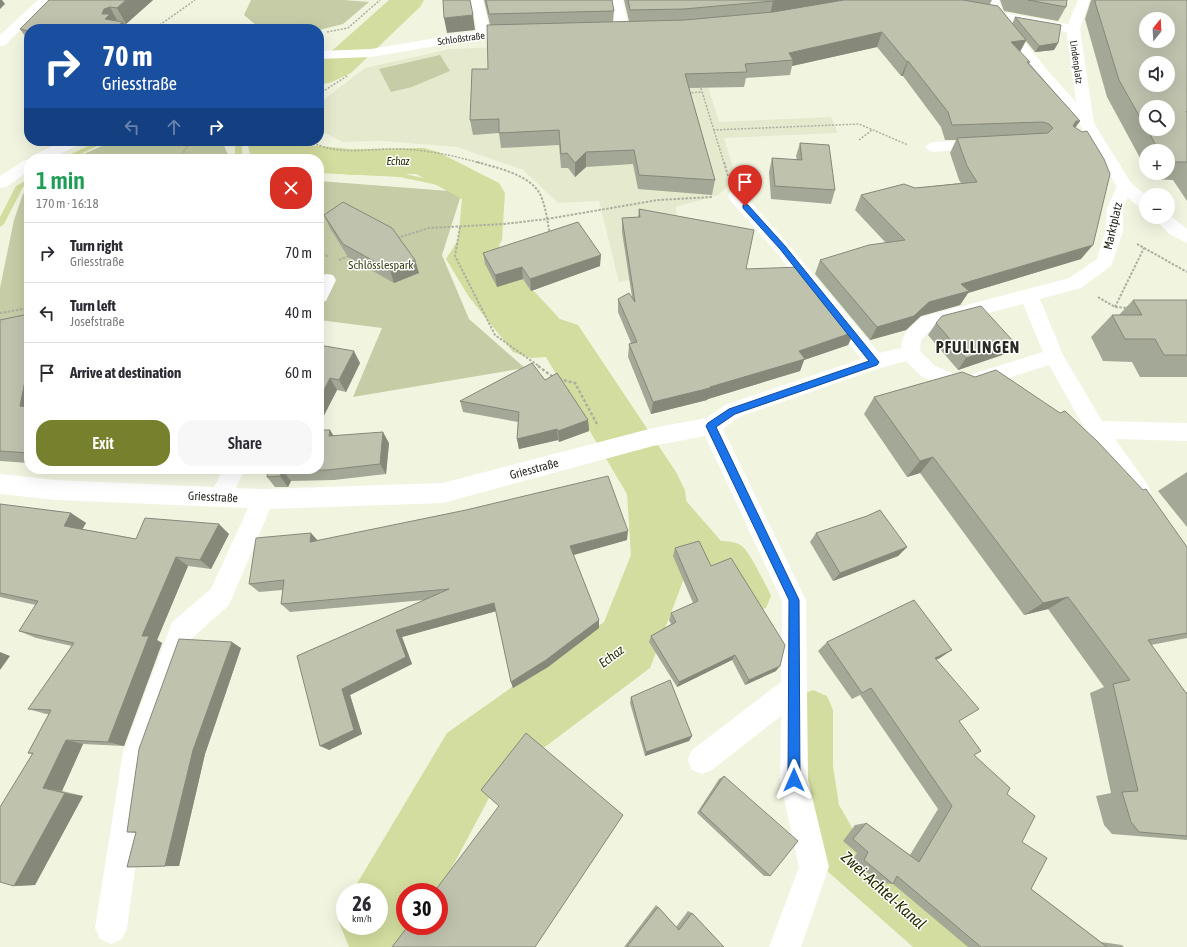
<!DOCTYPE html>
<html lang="en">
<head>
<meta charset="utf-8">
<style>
  :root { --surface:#fff; --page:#f7f7f7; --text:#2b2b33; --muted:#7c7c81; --line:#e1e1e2; --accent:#77802c }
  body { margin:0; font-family:"Asap Condensed",sans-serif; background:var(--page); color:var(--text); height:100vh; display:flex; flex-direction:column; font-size:15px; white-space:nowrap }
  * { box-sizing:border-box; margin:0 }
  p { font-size:13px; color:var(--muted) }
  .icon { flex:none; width:22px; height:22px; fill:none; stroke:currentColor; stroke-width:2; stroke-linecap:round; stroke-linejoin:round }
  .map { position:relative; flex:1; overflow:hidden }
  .details { position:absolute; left:24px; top:154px; width:300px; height:320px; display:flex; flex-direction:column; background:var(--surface); border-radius:16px; box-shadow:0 4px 16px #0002 }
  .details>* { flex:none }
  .banner { position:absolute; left:24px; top:24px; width:300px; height:122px; border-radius:16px; box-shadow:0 4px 16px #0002; background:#1a4fa0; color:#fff; overflow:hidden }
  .needle { width:26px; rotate:18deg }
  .buttons { position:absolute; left:1139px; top:12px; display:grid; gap:8px }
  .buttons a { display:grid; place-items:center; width:36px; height:36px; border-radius:50%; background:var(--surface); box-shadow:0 4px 16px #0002; font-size:20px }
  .speed { position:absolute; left:336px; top:883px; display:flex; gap:8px; font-size:20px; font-weight:700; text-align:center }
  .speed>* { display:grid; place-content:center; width:52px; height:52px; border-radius:50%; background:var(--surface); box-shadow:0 4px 16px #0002; line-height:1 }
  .speed small { font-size:10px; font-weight:400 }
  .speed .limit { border:6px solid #d22; background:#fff; color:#111 }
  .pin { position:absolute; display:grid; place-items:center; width:34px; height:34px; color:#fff; margin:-41px -17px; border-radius:50% 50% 50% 0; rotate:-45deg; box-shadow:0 0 4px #0007 }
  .pin .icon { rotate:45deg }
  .me { position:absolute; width:44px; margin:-22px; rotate:0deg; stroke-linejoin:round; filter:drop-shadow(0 0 3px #0008) }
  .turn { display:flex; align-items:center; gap:14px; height:84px; padding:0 12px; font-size:18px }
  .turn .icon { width:52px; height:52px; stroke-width:2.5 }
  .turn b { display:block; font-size:28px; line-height:34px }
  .lanes { display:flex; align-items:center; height:38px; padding:0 12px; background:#0003; justify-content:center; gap:20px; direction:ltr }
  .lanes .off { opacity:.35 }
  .round { display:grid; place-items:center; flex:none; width:42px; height:42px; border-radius:16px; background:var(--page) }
  .head { display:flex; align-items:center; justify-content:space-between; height:68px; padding:0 12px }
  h1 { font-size:24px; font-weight:600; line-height:30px; color:#1e9e55 }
  .action { display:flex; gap:8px; margin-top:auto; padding:8px 12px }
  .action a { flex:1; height:46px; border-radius:16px; background:var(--accent); color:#fff; font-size:16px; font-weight:600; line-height:46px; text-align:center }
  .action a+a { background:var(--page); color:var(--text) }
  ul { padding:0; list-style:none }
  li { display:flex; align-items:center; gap:12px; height:60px; padding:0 12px; border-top:1px solid var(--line) }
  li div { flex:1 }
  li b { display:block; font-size:15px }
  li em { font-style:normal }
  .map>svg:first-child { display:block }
  .built { fill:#e5eace }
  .green { fill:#c5cca6 }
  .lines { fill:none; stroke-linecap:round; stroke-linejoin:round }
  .stream { fill:#d3dd9f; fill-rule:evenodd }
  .canal { fill:#d3dd9f; fill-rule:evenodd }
  .river { fill:#d3dd9f; fill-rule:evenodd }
  .path-far2 { stroke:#acaf9f; stroke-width:1.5; stroke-dasharray:2 1.5; stroke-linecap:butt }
  .path-far1 { stroke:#acaf9f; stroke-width:2; stroke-dasharray:2.5 1.5; stroke-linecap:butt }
  .path { stroke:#acaf9f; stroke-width:2.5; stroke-dasharray:3 2; stroke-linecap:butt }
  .minor { fill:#fff; fill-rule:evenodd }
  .major { fill:#fff; fill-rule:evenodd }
  .wall { fill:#a4a896; fill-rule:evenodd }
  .shaded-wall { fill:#86887a }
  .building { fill:#bfc3ae; stroke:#86887a; fill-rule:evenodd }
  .route { fill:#1a73e8; stroke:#114b97 }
  .labels { text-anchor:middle; stroke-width:3; stroke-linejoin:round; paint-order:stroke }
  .far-street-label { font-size:10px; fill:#292a22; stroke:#fff }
  .far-water-label { font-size:11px; font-style:italic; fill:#282d00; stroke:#fff }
  .street-label { font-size:12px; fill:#292a22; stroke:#fff }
  .park-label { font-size:12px; fill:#3b4012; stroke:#fff }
  .water-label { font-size:13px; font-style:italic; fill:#282d00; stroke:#fff }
  .district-label { font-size:16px; font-weight:bold; letter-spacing:1px; fill:#292a22; stroke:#fff }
  .near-water-label { font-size:16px; font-style:italic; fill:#282d00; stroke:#fff }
</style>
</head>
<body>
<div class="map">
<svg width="1187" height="947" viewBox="0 0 1187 947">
  <rect width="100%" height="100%" fill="#f1f5e0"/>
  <polygon class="built" points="693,39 719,122 831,117 838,133 724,138 737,179 718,195 676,207 683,270 619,282 599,201 558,203 523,170 457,147 382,141 343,142 319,130 319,103 365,68 450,49"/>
  <g class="green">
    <polygon points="251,0 344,0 369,2 343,24 319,30 319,29 261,29 244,15"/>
    <polygon points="440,55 450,71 412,87 391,92 379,69"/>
    <polygon points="113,141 222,141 230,159 73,159"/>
    <polygon points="319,181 462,192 442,255 469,319 525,368 353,397 382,328 319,320"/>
    <polygon points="29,190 29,315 0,320 0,288 14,220 23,194"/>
  </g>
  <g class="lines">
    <g class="stream">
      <polygon points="338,63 341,65 340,66 319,69 319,65"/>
      <polygon points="98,141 107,141 71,159 61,159"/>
      <polygon points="235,141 241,141 243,159 235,159"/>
      <polygon points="319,169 400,173 484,191 488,193 484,195 400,177 319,173"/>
      <polygon points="29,179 29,184 23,187 4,224 0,227 0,217 16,186"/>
    </g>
    <g class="canal">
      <path d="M480,231L489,234L510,260L506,267C504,267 500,269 497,269C484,269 473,250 467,240L471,234Z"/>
      <polygon points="510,273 520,276 570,330 574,338 570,346 560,349 550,346 500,290 496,283 500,276"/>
      <path d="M656,475L668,480L721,541C727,541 737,542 742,546C749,551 767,587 771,596L766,608L753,613L740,608L720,574L712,573L699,569L644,500L639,490L644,480Z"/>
      <polygon points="813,690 827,696 833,710 833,766 839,805 858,838 965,930 972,947 913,947 826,870 803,825 796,810 791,766 793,710 799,696"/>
    </g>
    <g class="river">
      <polygon points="389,0 424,0 420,7 351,73 332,82 319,85 319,60 325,57"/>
      <polygon points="247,141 287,141 288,143 351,149 424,148 438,152 499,183 505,193 502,240 492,258 503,273 544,320 560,319 578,325 676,472 685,490 693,555 650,668 497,783 439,892 405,892 405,926 420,926 409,947 349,947 339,922 345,907 345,926 379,926 379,892 352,892 447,733 604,622 631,555 627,494 546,357 531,358 513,352 469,297 446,259 458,240 462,199 416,174 351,175 319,171 319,159 253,159 250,154"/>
    </g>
    <g class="path-far2">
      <polyline points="154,29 195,0"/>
      <polyline points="327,32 348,28 380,0"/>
      <polyline points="700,85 724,163"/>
      <polyline points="688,93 702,92"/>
      <polyline points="319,94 347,76"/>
      <polyline points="713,130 859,124 908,145"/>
      <polyline points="859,140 872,130"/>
      <path d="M310,141C338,157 371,148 401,149C428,150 455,156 480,163"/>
      <polyline points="180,159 190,141"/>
    </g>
    <g class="path-far1">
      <path d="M477,162C497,168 529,174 540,194C546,206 547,221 550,234"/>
      <polyline points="724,162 728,176"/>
      <polyline points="460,227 455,256 495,335 540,367"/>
      <polyline points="397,238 429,228 504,224 547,219 658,200 713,197"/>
      <polyline points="1137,244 1187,272"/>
      <polyline points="319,251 329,257"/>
      <polyline points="339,260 351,255"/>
      <polyline points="1098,297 1115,307 1128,308"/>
      <polyline points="1115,307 1144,248"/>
      <polyline points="0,313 29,308"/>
    </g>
    <g class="path">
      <polyline points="538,366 553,377"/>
      <polyline points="559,379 575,383 598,426"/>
    </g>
    <g class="minor">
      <polygon points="471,0 483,0 490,30 523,30 525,33 523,36 518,37 484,38 371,57 319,59 319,51 371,49 477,31"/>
      <polygon points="611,0 623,0 629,31 627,34 617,34 615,31"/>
      <polygon points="919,0 939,0 959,5 1073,25 1078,26 1080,29 1078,32 1073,33 958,13 921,3"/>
      <polygon points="983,140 988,142 991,145 988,148 933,152 928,150 925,147 928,144 933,142"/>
      <polygon points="63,141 83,141 80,144 50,159 30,159 32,156"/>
      <polygon points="29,159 29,171 6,187 0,188 0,176 23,161"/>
      <path d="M1125,181L1131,182L1133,186L1123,208V232L1111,266L1081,288L1040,299L1063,355L1102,421L1187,423V441L1115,439L1148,485L1151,492L1148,499L1140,502L1132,499L1089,436L1049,365L961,393L921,376L906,361L877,369L739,417L723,429L806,600L808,780L829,867L801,947H769L799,867L780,780L781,716L712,770L702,774L692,770L688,760L692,750L781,682L782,601L705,436L653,446L443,503L270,509L229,605L191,639L151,752L127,928L122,939L111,944L100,939L95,928L123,752L172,622L211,589L248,508L56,500L0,494V474L56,480L214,487L223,469H245L236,488L263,489L443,483L653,428L706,418L725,405L861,359L776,252L730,200L728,196L730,192L736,191L742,192L788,244L879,353L901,348C903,331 910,328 921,317L1069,278L1097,259L1105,232L1107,208L1119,182ZM1023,304L1043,352L962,377L935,366L920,351L921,340L934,327Z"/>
      <polygon points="327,274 333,275 336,280 326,301 319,303 319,278 321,275"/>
    </g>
    <g class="major">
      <polygon points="38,0 51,0 5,45 0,46 0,35"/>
      <polygon points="987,0 999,0 1003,15 1048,71 1076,102 1066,29 1078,0 1090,0 1080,29 1094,123 1131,183 1146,195 1146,209 1140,208 1119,190 1080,125 1038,77 992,19"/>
      <polygon points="1168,214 1187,229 1187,243 1169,234 1153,217 1168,217"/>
    </g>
  </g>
  <g class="wall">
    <polygon points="49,0 153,0 126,24 124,24 127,29 29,29 29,42 20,29"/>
    <polygon points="484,0 612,0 614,11 613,22 629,21 624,0 992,0 990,4 1012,24 1015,17 1058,43 1054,50 1035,52 1026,41 1020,52 1030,62 1029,63 1080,121 1075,127 1081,259 968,293 960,305 921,316 906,330 870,340 815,274 820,260 886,243 855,210 861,195 915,188 961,183 959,180 950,153 956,140 945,140 941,127 903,76 901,76 877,47 792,66 790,75 746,78 744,87 689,88 715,180 712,195 638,189 633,164 586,167 575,177 568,168 561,168 559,145 501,148 499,133 473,135 470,120 488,69 490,25"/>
    <polygon points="1000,0 1067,0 1066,7 1058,21 1004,11"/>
    <path d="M1091,0H1187V201L1173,180L1151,179L1148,173H1168V151H1146V169L1107,97L1085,19ZM1146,107L1168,129H1146Z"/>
    <polygon points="800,143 835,190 831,204 771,199 769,172 772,158 797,160 796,156"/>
    <polygon points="639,209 746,269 854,332 848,345 804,360 800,371 708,399 707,400 651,414 628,357 629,344 631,343 618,312 618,299 632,297 622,232 622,218 638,217"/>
    <polygon points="324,215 415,260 419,273 394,283 348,257 330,228"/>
    <polygon points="483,253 600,266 531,291 523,279 497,287 485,264"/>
    <polygon points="1133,300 1187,300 1187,377 1140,377 1132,362 1103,361 1091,337 1112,315 1119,315"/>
    <polygon points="29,314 29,463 0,461 0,320"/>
    <polygon points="936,323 1005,354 958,370 928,335"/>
    <polygon points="319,345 360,363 346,392 337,390 319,425"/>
    <polygon points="545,380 588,420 589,431 559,442 558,440 519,449 517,439 518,422 463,412 460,401"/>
    <polygon points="874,397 1187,547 1187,638 1151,645 1185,693 1187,692 1187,840 1112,834 1104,825 1096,796 1111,793 1090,693 1104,687 1048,609 1024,615 920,473 907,477 864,414"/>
    <polygon points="334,436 389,443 386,474 334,480 291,481 288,487 275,487 267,477"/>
    <polygon points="109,469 171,469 169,473"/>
    <polygon points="1187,472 1187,527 1158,491"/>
    <polygon points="0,504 71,513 86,523 82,529 136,539 229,534 211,569 188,566 157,640 162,643 124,746 83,744 62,791 83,796 35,885 14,886 32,754 28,753 49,714 46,714 28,709 72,646 36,638 19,631 36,605 0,597"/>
    <polygon points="816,533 907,547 898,556 833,581 810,542"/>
    <polygon points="317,540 627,540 573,555 599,620 599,628 548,667 513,688 511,682 496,611 402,637 412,664 350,695 362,734 329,750 297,656 424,600 290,612 281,604 283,590 259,592 249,584"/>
    <polygon points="675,548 711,566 776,671 745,685 732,660 677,687 649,642 651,636 671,624 669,620 671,613 693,603 673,556"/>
    <polygon points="827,642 940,658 936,659 959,721 974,755 1007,794 1022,842 1031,889 1101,942 1122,945 1124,947 968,947 893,884 881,883 852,861 857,853 843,841 855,825 866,823 910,855 938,809 860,695 852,699 818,651"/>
    <polygon points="241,648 205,754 179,866 127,867 136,833 127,832"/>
    <polygon points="631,697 692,736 689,741 645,756 630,703"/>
    <polygon points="724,776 770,876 764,876 697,813 719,779"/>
    <polygon points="656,905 658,907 676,927 688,911 692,913 724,947 624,947"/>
  </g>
  <g class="shaded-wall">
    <polygon points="0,0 2,0 5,4 0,9"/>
    <polygon points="126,0 153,0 126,24 117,8"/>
    <polygon points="780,0 860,0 770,16 773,1"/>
    <polygon points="110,7 119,24 123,22 127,29 110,29 102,14 104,9"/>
    <polygon points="473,15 475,30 447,33 444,18"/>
    <polygon points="882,32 877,47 792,66 793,60 789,53"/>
    <polygon points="1026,40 1018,55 1011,42"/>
    <polygon points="1058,43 1054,50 1035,52 1039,46"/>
    <polygon points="908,61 903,76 901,76 907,62"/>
    <polygon points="1076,121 1080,121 1070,135 1067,136"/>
    <polygon points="586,152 586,167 575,177 575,163"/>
    <polygon points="1093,245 1081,259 968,293 960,305 921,316 906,330 870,340 877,327 929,302 961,284"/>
    <polygon points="601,255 600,266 531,291 530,279"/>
    <polygon points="415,260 419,273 394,283 390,270"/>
    <polygon points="522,267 523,279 497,287 495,275"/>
    <polygon points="854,332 848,345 804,360 800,371 708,399 707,400 651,414 653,402"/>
    <polygon points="1014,342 1005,354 958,370 966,358"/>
    <polygon points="354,351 360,363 346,392 339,380"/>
    <polygon points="29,361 29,414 20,406"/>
    <polygon points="330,378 337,390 319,425 319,400"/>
    <polygon points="588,420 589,431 559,442 558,431"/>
    <polygon points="557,429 558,440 519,449 517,439"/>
    <polygon points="330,430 337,441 329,436"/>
    <polygon points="383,432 389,443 386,474 380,464"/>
    <polygon points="933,457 920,473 907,477 920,461"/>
    <polygon points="164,469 171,469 169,473"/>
    <polygon points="283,471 291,481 288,487 280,476"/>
    <polygon points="71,513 86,523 79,535 64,526"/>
    <polygon points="219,524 229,534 211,569 200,560"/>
    <polygon points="628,531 627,540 570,556 570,546"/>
    <polygon points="311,533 320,543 310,542"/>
    <polygon points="907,547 898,556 833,581 840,573"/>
    <polygon points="176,557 188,566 157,640 162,643 124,746 108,742 142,636"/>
    <polygon points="1068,597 1048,609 1024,615 1043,603"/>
    <polygon points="494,603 497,611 402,637 412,664 350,695 362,734 329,750 320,746 342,689 396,630"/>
    <polygon points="599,620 599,628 548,667 513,688 511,682"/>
    <polygon points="232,642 241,648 205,754 179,866 165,866 193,750"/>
    <polygon points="952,650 940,658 923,666 935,658"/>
    <polygon points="0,652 10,656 0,670"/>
    <polygon points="735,655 732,660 677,687 679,682"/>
    <polygon points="780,666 776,671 745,685 749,680"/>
    <polygon points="692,736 689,741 645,756 646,752"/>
    <polygon points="66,740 83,744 62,791 43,788"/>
    <polygon points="65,793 83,796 35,885 14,886"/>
  </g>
  <g class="building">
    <polygon points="49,0 126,0 117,8 110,7 104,9 102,14 110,14 105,19 123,22 113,29 29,29 29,31 20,29"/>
    <polygon points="443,0 470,0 473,15 444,18"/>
    <polygon points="486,0 612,0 614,11 489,14"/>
    <polygon points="628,0 780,0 773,1 684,9 630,10"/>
    <polygon points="844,0 963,0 998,6 1026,40 1011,42 1030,62 1027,62 1080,121 1076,121 1073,126 1082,132 1087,131 1104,159 1110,174 1093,245 961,284 969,291 929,302 914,316 877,327 820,260 869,245 905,240 861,195 904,184 915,188 977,182 967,166 957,138 1048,133 1053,128 1049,124 1043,122 952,125 948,112 908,61 907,62 882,32 789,53 793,60 745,64 747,72 685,74 715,180 639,175 634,150 586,152 575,163 567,153 561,154 559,130 499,133 499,119 470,120 472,69 488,69 487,25 685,20 773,12"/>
    <polygon points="1028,0 1067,0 1066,7"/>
    <path d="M1095,0H1187V112L1186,111L1187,113V162H1168V151H1159L1147,129H1168V107H1146V128L1119,80L1095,2ZM1146,19H1168V41H1146ZM1146,63H1168V85H1146Z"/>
    <polygon points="1015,17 1061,25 1058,43 1039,46"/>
    <polygon points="800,143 829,145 835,190 775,186 772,158 802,160"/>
    <polygon points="343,202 392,228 415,260 390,270 343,244 324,215"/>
    <polygon points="639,209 754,230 746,269 800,267 854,332 799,351 805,359 710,387 710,388 653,402 629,344 637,342 618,299 629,293 635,302 622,218 640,217"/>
    <polygon points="578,222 601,255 530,279 522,267 495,275 483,253"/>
    <polygon points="1133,300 1187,300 1187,355 1164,355 1155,339 1125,339 1112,315 1142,315"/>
    <polygon points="981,306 1014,342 966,358 936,323 942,316"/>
    <polygon points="29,314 29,361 20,406 29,407 29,453 0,451 0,320"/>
    <polygon points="319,345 354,351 339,380 330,378 319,400"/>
    <polygon points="532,363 545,380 557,373 588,420 558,431 557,429 517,439 519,412 460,401"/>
    <polygon points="996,370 1060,413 1065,411 1098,442 1143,490 1146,489 1187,547 1187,633 1148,640 1186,693 1187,693 1187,836 1139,832 1131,822 1122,792 1138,791 1113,684 1130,680 1068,597 1043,603 933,457 920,461 874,397 962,372 975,377"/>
    <polygon points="319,430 330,430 329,436 383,432 380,464 327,470 283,471 280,476 267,477 268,469 319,469"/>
    <polygon points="608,476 628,531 570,546 599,620 546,660 511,682 494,603 396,630 406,657 342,689 354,730 320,746 297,656 449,589 281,604 284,580 249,584 256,538 311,533 310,542 466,510"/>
    <polygon points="0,504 71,513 64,526 136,539 145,518 219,524 200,560 176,557 142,636 149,636 108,742 66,740 43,788 65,793 14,886 0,882 0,807 33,753 28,753 51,710 28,709 74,643 19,631 38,601 0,593"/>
    <polygon points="880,510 907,547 840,573 816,533 867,516"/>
    <polygon points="699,541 711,566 731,558 785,645 780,666 749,680 735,655 679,682 651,636 676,622 671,613 698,601 675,548"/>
    <polygon points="914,600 952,650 935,658 979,709 959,721 981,751 974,755 1010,788 1007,794 1035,816 1022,842 1047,858 1031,889 1107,947 981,947 897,876 893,884 864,860 868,852 853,839 866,823 919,862 952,806 871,688 862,693 827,642"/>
    <polygon points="179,639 232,642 193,750 165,866 127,867 136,832 127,832 139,749"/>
    <polygon points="670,680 692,736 646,752 631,697"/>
    <polygon points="526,733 623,815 535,947 392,947 408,926 439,926 439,892 434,892 499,806 481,790"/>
    <polygon points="724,776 798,841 770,876 700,811"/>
    <polygon points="658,907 679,930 692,913 724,947 627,947"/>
  </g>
  <polygon class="route" points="745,204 748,205 785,246 879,362 877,365 735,414 716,427 799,600 800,780 798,784 794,786 790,784 788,780 789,600 706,426 708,423 729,409 869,361 780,249 743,208 743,205"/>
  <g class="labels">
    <g class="far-street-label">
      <text transform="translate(461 38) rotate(-8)" y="4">Schloßstraße</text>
      <text transform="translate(1077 62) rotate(82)" y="4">Lindenplatz</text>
    </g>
    <g class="far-water-label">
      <text x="398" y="165">Echaz</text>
    </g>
    <g class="street-label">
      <text transform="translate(1113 226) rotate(-77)" y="4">Marktplatz</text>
      <text transform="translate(534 469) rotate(-15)" y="4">Griesstraße</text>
      <text transform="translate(213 497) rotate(3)" y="4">Griesstraße</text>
    </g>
    <g class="park-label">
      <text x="381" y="269">Schlösslespark</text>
    </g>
    <g class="water-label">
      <text transform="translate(611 656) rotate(-37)" y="5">Echaz</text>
    </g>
    <g class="district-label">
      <text x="978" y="353">PFULLINGEN</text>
    </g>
    <g class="near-water-label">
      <text transform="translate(884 890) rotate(42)" y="6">Zwei-Achtel-Kanal</text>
    </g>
  </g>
</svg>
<div class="buttons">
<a><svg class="needle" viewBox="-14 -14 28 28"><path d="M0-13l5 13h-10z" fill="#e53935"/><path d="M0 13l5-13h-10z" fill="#7c7c81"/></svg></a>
<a><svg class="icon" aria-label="sound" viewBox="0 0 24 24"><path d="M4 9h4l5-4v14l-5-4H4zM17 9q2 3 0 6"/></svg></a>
<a><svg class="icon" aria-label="search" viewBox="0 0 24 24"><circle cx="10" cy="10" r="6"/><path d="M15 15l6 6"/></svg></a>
<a>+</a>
<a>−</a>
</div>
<div class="speed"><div>26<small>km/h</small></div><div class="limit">30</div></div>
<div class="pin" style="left:745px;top:206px;background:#d93025"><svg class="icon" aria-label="arrive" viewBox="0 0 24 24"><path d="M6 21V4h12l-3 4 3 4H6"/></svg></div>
<svg class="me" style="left:794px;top:780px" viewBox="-20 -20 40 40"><path d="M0-17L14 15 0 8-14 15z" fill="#1a73e8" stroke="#fff" stroke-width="4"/></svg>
<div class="banner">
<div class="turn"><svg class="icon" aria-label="right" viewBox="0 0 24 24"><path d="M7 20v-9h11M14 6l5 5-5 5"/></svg><div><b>70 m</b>Griesstraße</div></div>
<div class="lanes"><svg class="icon off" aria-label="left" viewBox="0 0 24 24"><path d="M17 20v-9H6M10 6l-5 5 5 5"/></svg><svg class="icon off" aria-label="ahead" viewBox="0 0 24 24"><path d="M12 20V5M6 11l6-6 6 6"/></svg><svg class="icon" aria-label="right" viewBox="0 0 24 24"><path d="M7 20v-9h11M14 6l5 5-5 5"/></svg></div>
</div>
<section class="details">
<div class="head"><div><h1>1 min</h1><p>170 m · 16:18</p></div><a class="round" style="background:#d93025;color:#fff"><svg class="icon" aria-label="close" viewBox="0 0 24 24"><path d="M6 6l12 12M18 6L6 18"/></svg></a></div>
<ul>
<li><svg class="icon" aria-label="right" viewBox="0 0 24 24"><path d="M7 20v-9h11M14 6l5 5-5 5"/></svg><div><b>Turn right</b><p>Griesstraße</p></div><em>70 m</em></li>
<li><svg class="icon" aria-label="left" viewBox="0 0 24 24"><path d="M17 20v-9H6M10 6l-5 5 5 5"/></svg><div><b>Turn left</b><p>Josefstraße</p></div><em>40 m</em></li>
<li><svg class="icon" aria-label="arrive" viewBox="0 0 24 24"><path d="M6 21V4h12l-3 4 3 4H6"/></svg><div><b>Arrive at destination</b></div><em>60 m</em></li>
</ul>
<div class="action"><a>Exit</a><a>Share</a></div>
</section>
</div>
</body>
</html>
